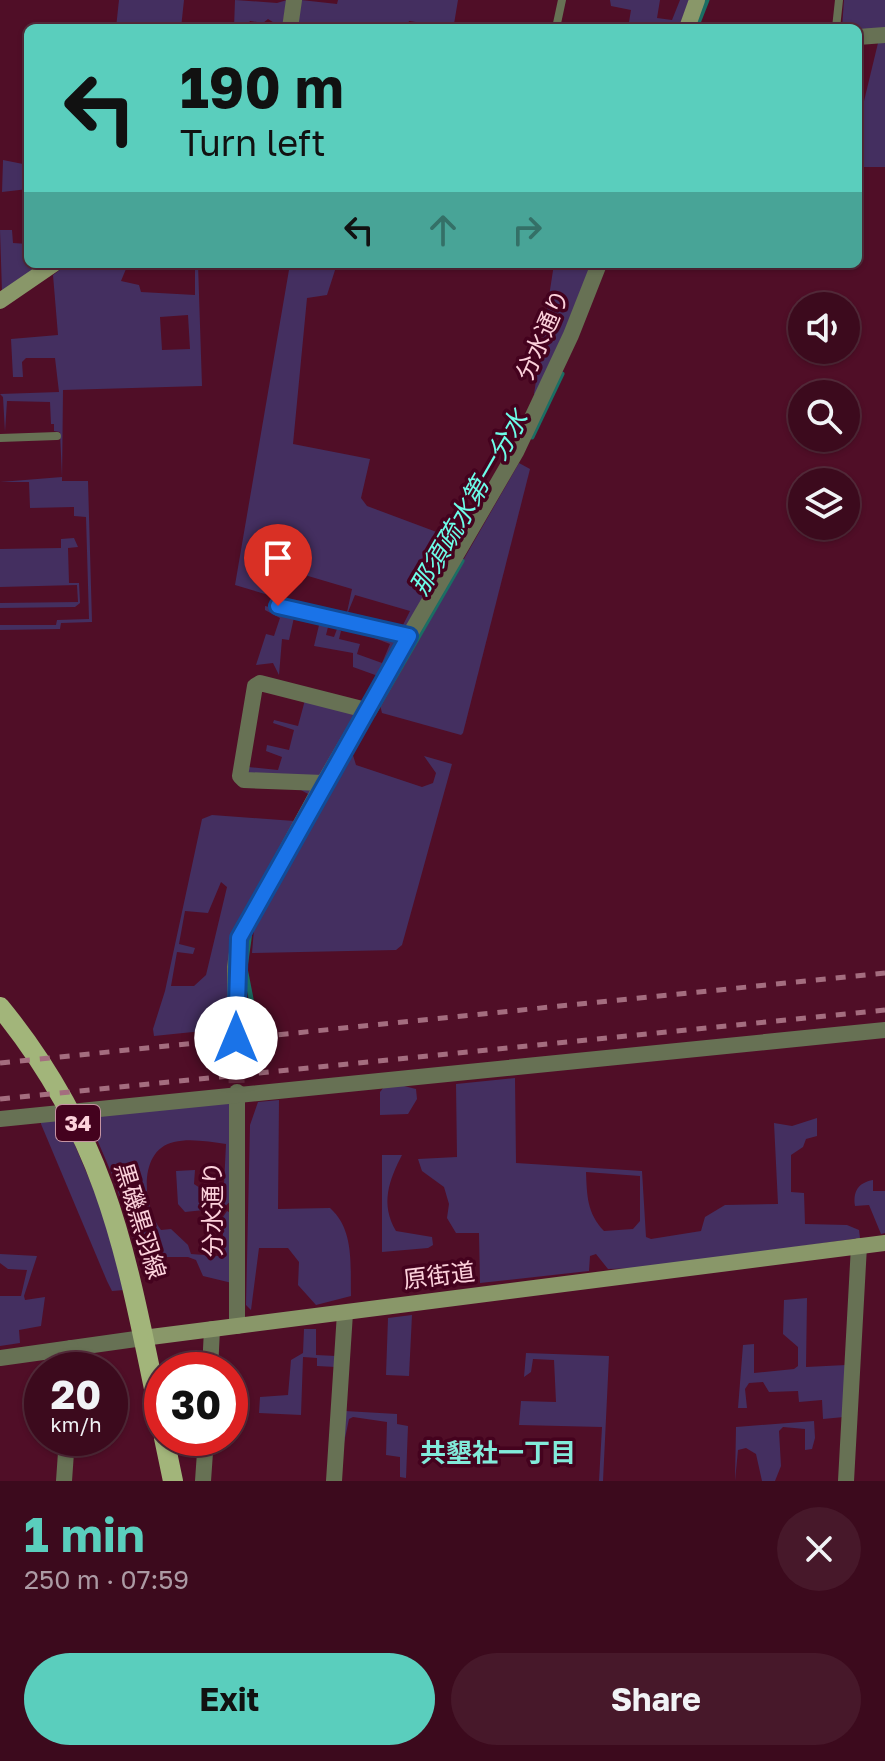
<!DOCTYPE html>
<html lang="en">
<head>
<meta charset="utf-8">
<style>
  :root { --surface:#3c0a1d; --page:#47182a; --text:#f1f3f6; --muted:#ac9aa4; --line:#552b3b; --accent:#5acebd }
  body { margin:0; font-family:"Golos Text","Noto Sans JP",sans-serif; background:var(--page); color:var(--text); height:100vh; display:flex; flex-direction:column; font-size:30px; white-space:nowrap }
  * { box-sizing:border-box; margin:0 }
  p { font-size:26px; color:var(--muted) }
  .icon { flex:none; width:44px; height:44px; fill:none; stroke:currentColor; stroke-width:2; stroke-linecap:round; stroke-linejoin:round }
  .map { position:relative; height:1481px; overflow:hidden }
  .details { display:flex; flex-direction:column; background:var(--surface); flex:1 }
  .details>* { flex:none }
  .hud { position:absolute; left:24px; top:24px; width:838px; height:244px; border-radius:12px; box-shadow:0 2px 6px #0004,0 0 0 2px var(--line); background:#5acebd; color:#111; overflow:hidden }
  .fabs { position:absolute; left:788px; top:292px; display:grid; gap:16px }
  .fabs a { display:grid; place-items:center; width:72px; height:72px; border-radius:50%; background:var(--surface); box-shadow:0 2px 6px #0004,0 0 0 2px var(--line); font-size:40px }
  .speed { position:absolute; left:24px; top:1352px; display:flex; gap:16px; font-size:40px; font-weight:700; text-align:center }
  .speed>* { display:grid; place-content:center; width:104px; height:104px; border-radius:50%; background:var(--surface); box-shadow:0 2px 6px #0004,0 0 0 2px var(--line); line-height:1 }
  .speed small { font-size:20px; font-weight:400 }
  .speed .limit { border:12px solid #d22; background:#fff; color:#111 }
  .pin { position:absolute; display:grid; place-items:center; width:68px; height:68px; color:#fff; margin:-82px -34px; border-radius:50% 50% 50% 0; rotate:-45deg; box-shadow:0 0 8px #0007 }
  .pin .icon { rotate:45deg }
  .me { position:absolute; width:88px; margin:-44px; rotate:0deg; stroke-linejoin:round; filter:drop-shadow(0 0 6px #0008) }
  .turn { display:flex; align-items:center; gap:28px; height:168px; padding:0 24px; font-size:36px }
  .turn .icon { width:104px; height:104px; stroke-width:2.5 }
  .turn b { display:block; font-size:56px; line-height:68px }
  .lanes { display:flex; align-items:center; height:76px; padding:0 24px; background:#0003; justify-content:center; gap:40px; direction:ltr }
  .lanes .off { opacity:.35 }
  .round { display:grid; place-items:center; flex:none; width:84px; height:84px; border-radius:42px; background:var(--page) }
  .headline { display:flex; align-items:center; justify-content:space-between; height:136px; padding:0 24px }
  h1 { font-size:48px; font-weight:700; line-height:60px; color:var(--accent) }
  .action { display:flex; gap:16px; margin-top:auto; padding:16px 24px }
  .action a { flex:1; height:92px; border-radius:48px; background:var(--accent); color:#111; font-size:32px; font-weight:700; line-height:92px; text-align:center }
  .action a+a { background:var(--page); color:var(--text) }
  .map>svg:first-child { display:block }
  .green { fill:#442f60; fill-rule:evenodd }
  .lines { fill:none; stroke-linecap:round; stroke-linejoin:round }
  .stream { stroke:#1b6e64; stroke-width:5 }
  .street-tunnel { stroke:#6a2b42; stroke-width:16; stroke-dasharray:16 8; stroke-linecap:butt }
  .lane { stroke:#677154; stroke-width:8 }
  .street { stroke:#677154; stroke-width:16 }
  .secondary { stroke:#899769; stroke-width:16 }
  .primary { stroke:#a2b57a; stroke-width:20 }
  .rail { stroke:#a46d7f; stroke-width:5; stroke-dasharray:10 10; stroke-linecap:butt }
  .route-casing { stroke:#114b97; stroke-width:20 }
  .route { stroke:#1a73e8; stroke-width:14 }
  .labels { text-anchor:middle; stroke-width:7; stroke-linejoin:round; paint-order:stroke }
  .shield { fill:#44021e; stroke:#c593a2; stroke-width:2 }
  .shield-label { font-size:22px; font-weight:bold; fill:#fcd1db }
  .street-label { font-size:24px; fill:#fcd1db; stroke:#44021e }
  .water-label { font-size:26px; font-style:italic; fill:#6cfde9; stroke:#44021e }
  .neighbourhood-label { font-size:26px; font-weight:bold; fill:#82eada; stroke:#44021e }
</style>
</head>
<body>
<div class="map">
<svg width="885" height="1481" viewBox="0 0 885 1481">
  <rect width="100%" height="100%" fill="#500e27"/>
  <g class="green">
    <polygon points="119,0 184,0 181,28 116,28"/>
    <polygon points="235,0 277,3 287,0 282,28 268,19 263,23 250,21 245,28 234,28"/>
    <polygon points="301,0 337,4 338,0 458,0 454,24 448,27 409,21 407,28 347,28 335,24 334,28 296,28"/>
    <polygon points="610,0 660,0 657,18 672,20 680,0 689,0 679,28 628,28 631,10 611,6"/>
    <polygon points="844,0 885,0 885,30 842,28"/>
    <polygon points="885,42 885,167 858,167 858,126 878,43"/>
    <polygon points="3,160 28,165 28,189 2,192"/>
    <polygon points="0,230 12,230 13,243 28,244 28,264 43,264 2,292"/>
    <path d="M68,264H128L121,281L139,285L141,292L195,295V264H198L202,386L63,390L62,481H88L92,622L61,623L60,629L0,630V625H56L57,620L89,619L86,517L74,516V507L30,508L29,482H0L62,477L60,432L54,431V424H51L50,402L7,401L5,432L3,397L0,394L59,392L55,358H26L22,362L23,377H13L11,339L58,335L53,275ZM188,315L190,349L162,350L160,317Z"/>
    <path d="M290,264H337L327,295L307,298L293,444L370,459L361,498L367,506L458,540L405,632L395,626L403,625L410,611L355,595L346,617L352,589L298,573L291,591L282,599L235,585ZM262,539L286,545L281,567L248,559L250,549L259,550Z"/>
    <polygon points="554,264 596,264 538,394 534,394"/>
    <polygon points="519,463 530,469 463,733 461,735 382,713 380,705"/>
    <polygon points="74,538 78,547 68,548 69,583 79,583 80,603 75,607 0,608 0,603 78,602 77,585 0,587 0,549 61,548 61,539"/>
    <polygon points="265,606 295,613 289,640 282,639 279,675 273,663 256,665 266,634 274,636 280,618 265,610"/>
    <polygon points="320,621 329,623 326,635 334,637 337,629 341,631 339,639 360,644 357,654 382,663 390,644 364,634 365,630 394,639 397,644 378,676 353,667 353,653 314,646"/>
    <polygon points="305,700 353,711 355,716 321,778 247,773 248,767 278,770 282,757 266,751 267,745 289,750 294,730 273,723 274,720 298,726"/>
    <polygon points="352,752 356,765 422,787 433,783 436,773 424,756 452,764 402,945 396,950 252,953 254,929 264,906"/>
    <path d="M310,789L313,793L235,934L232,1028L154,1036L153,1029L165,991L202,819L212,815L294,821L308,794L301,790ZM221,882L227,887L206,975L194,986H171L177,952L193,954L195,948L179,944L185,911L208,913Z"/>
    <path d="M515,1078L516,1163L642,1171L646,1237L651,1239L701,1231L705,1217L725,1205L778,1204L774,1123L792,1126L817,1118V1136L806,1139L803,1147L791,1155V1192L804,1193L805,1224L847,1225L859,1230L860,1238L647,1268L608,1269L596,1254L590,1256L589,1271L480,1283L479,1233H456L447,1218L449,1204L444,1187L422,1171L418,1159L457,1157L456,1084ZM586,1172L640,1176V1221L633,1229L604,1231C587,1213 587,1196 586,1172Z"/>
    <polygon points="400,1085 416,1089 417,1099 408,1114 380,1115 380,1092 384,1087"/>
    <path d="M279,1100L278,1209L330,1208C355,1230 350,1267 351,1296L316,1305L298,1285L299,1262L288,1248H259L251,1310L246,1305L250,1125L258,1102Z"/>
    <path d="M232,1102V1200L223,1208L185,1212L178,1204L176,1171L195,1170L194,1184L200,1188L217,1190L224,1185L226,1144C210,1142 191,1138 174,1142C137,1150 143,1208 161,1230L171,1229L188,1245L191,1254L218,1256L223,1251V1217L227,1211L233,1214L232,1283L203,1276L196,1260L188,1257H139L114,1179L87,1116Z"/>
    <polygon points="63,1117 101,1207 124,1290 112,1291 107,1281 41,1124 41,1119"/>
    <path d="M382,1155H402C389,1180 380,1204 396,1231L432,1237L433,1245L428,1248L382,1252Z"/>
    <path d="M873,1180V1191H885V1233L881,1234L869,1205L855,1206C853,1191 858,1183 873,1180Z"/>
    <polygon points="0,1254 37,1256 24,1296 25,1300 45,1297 41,1326 19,1330 20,1343 0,1346 0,1296 21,1296 27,1270 8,1269 0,1263"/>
    <polygon points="807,1298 806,1367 846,1365 844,1417 823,1419 822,1400 799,1402 798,1391 769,1392 763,1382 749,1383 745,1389 747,1408 738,1408 743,1345 754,1344 754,1373 794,1369 798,1366 798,1347 783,1334 784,1300"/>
    <polygon points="412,1315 409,1376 386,1375 388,1318"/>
    <polygon points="304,1329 316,1329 316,1355 336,1356 336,1367 317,1366 317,1358 303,1357 301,1415 259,1413 260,1397 288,1395 291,1360 303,1353"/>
    <polygon points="526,1353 609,1356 603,1481 599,1481 602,1427 519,1425 521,1401 556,1402 554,1360 533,1359 531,1372 524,1377"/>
    <polygon points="345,1411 397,1414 397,1424 408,1426 406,1478 400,1477 400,1457 386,1455 387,1422 353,1417 349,1419 344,1443"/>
    <polygon points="814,1421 815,1438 812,1449 805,1450 805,1429 783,1427 779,1431 781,1466 775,1481 762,1481 756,1454 746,1448 738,1450 735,1481 736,1427"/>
  </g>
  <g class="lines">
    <g class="stream">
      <polyline points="696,28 707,0"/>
      <polyline points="532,437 562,374"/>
      <polyline points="373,715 462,561"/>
      <polyline points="250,932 245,968 254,1014"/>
    </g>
    <polyline class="street-tunnel" points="236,1067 237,1092"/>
    <g class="lane">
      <polyline points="556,28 562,0"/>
      <polyline points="836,28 839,0"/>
      <polyline points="0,438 57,436"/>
    </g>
    <g class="street">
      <polyline points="290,28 294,0"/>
      <polyline points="858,37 885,35"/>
      <polyline points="278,606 409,636"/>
      <polyline points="323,783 244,780 240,776 255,686 260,683 366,710"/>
      <polyline points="236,1067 235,967 239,938 316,796 516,452 571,335 599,264"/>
      <polyline points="237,1092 237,1326"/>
      <polyline points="0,1119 885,1030"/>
      <polyline points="0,1358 143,1338"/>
      <polyline points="70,1370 71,1348"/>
      <polyline points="210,1370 212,1329"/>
      <polyline points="64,1481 67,1438"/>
      <polyline points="203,1481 206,1438"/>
      <polyline points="334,1481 345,1313"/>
      <polyline points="846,1481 859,1246"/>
    </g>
    <g class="secondary">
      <polyline points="687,28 697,0"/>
      <polyline points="0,301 54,264"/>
      <polyline points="143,1338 885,1243"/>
    </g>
    <g class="primary">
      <path d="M0,1007C111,1143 127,1261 162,1427"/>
      <polyline points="164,1438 173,1481"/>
    </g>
    <g class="rail">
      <polyline points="0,1063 885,973"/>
      <polyline points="0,1099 885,1010"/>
    </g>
  </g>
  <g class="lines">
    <g class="route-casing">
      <polyline id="route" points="236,1038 239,938 409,636 278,606"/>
    </g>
    <use href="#route" class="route"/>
  </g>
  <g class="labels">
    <rect class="shield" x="56" y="1105" width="44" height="36" rx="6"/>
    <g class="shield-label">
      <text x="78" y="1131">34</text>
    </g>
    <g class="street-label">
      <text transform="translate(543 335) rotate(-66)" y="8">分水通り</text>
      <text transform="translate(213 1209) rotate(-90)" y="8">分水通り</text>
      <text transform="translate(140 1221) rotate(73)" y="8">黒磯黒羽線</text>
      <text transform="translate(439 1276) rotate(-7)" y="8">原街道</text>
    </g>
    <g class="water-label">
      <text transform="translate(469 503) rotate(-60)" y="9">那須疏水第一分水</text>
    </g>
    <g class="neighbourhood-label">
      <text x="498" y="1462">共墾社一丁目</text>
    </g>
  </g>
</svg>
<div class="fabs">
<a><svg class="icon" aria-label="sound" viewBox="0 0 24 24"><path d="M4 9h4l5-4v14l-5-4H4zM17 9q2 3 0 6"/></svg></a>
<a><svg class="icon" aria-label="search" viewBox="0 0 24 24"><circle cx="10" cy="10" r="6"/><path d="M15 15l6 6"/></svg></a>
<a><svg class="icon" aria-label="layers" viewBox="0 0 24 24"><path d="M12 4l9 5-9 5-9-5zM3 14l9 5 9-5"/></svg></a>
</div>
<div class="speed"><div>20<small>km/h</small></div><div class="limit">30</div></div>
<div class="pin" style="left:278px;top:606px;background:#d93025"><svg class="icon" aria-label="arrive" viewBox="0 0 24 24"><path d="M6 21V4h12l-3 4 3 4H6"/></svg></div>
<svg class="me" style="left:236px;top:1038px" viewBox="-20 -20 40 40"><circle r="19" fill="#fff"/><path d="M0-13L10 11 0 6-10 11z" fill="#1a73e8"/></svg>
<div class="hud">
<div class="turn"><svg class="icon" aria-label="left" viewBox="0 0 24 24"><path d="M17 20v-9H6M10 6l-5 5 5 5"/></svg><div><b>190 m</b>Turn left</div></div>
<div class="lanes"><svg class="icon" aria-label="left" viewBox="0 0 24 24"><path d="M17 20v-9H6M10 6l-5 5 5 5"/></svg><svg class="icon off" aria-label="ahead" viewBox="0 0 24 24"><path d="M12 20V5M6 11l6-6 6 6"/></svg><svg class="icon off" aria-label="right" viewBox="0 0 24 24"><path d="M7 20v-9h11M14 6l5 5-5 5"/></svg></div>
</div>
</div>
<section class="details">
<div class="headline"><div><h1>1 min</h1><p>250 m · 07:59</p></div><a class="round"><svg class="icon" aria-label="close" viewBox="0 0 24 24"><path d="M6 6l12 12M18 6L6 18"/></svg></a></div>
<div class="action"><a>Exit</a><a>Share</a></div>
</section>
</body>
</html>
